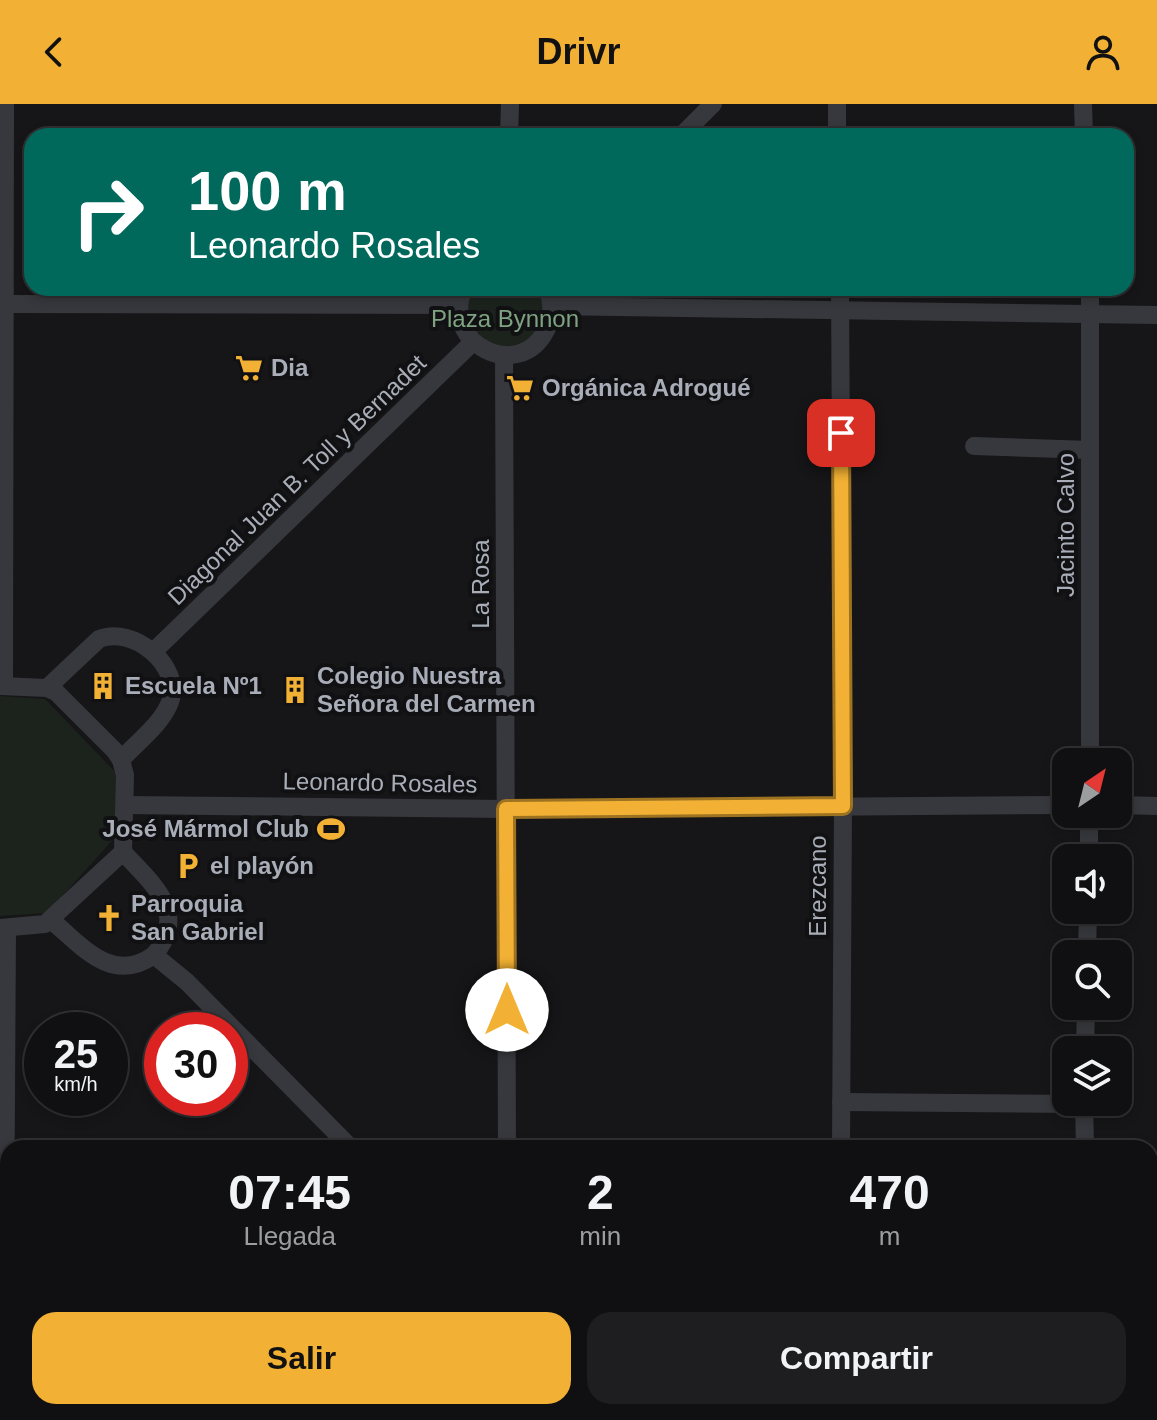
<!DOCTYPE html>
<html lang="es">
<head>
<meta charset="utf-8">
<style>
  :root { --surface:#101012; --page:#1e1e20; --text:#f1f3f6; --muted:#9c9d9f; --line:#303032; --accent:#f2b134 }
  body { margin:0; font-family:Arial,sans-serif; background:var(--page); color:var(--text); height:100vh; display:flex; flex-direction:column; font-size:30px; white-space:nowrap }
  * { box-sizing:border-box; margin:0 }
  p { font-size:26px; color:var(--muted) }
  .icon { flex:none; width:44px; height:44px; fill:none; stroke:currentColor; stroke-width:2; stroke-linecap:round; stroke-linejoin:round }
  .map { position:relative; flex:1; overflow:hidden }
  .panel { position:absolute; left:0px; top:1036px; width:1158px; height:280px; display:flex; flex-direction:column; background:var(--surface); border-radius:24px 24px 0 0; box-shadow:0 4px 12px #0003,0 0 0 2px var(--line) }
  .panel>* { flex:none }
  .banner { position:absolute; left:24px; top:24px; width:1110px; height:168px; border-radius:24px; box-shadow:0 4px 12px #0003,0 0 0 2px var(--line); background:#00695c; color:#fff; overflow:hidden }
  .needle { width:52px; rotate:35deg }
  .tools { position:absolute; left:1052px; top:644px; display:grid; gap:16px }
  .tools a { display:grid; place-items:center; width:80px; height:80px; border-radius:16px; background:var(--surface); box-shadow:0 4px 12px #0003,0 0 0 2px var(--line); font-size:40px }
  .speed { position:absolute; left:24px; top:908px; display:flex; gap:16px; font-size:40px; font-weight:700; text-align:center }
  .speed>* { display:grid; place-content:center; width:104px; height:104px; border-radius:50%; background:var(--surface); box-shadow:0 4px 12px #0003,0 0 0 2px var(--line); line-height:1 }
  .speed small { font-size:20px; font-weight:400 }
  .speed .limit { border:12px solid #d22; background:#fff; color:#111 }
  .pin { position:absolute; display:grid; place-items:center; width:68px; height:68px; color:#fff; margin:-34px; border-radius:16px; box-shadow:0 4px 12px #0006 }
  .me { position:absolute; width:88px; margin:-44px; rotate:0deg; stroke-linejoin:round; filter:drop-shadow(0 0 6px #0008) }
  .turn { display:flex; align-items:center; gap:28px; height:168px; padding:0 32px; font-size:36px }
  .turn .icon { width:104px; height:104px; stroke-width:2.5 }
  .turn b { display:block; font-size:56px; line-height:68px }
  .eta { display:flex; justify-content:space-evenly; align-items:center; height:136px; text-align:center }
  .eta b { font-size:48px; font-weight:800; line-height:56px }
  .cta { display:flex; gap:16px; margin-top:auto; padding:16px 32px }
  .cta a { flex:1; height:92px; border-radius:24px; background:var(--accent); color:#111; font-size:32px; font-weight:800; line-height:92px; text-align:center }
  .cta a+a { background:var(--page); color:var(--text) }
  header { display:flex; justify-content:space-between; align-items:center; height:104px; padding:0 32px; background:var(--accent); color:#111; font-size:36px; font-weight:800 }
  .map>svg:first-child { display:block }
  .green { fill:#1c231d }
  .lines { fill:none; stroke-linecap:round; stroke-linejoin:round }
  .minor { stroke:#37383d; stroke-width:18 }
  .route-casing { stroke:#9d7322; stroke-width:20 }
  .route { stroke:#f2b134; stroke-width:14 }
  .labels { text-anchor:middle; stroke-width:8; stroke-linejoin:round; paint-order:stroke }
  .park-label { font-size:24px; fill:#7fa381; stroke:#111113 }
  .poi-label { font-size:24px; font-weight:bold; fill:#a8adb8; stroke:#111113; text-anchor:start }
  .street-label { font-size:24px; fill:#a8adb8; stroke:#111113 }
</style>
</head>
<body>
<header><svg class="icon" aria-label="back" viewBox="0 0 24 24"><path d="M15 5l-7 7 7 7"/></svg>Drivr<svg class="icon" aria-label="person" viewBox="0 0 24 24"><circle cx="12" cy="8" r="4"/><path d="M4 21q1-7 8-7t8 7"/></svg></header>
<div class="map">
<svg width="1157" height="1316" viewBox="0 0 1157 1316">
  <rect width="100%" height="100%" fill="#161618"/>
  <g class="green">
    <polygon points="471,184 539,184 546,201 540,227 519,244 493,244 466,217"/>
    <polygon points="0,592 45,595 116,669 117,731 47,809 0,812"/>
  </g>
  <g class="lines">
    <g class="minor">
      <polyline points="837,0 837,32"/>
      <polyline points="1083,0 1084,32"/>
      <polyline points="509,32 510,0"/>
      <polyline points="681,32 713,0"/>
      <path d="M464,184C439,240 520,279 546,226C553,212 553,198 547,184"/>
      <polyline points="840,184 843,702 841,1044"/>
      <polyline points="0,200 459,201"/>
      <polyline points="552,202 1157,211"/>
      <polyline points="504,251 507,1044"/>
      <polyline points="974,342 1090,346"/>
      <polyline points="153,548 473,238"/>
      <polyline points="0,582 47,584 56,588 115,647 121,656 125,671 123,748 45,820 0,824"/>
      <polyline points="4,582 5,0"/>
      <path d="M47,584L99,535C133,521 183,562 170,598C162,620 136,639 121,656"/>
      <polyline points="1090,658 1090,184"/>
      <polyline points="125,701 506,705 1066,701"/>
      <polyline points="1118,701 1157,702"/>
      <polyline points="1089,754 1089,710"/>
      <path d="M51,816C82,842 112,881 154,851C190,808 151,779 123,748"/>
      <polyline points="1087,850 1088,806"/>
      <polyline points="154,851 187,878 351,1044"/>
      <polyline points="1085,946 1086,902"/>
      <polyline points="841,998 1084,1000"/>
      <polyline points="1084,998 1085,1044"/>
      <polyline points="1150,1204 1157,1204"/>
      <polyline points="502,1308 502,1316"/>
      <polyline points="605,1308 613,1316"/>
      <polyline points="4,1316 7,825"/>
      <polyline points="838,1316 838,1308"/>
      <polyline points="1086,1316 1086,1308"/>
    </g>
  </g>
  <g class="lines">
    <g class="route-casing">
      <polyline id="route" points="507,906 506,705 843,702 841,329"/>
    </g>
    <use href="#route" class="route"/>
  </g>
  <defs>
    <g id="supermarket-bare" transform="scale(2.16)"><path d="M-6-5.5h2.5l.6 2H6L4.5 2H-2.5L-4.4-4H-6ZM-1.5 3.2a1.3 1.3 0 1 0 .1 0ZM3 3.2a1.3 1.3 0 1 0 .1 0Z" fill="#f2b134" stroke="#111113" stroke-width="2.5" paint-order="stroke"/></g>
    <g id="building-bare" transform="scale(2.16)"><path d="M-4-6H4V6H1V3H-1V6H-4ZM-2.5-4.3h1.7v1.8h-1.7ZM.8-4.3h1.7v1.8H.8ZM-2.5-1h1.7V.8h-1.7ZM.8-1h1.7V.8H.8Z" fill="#f2b134" stroke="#111113" stroke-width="2.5" paint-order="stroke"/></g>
    <g id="stadium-bare" transform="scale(2.16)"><path d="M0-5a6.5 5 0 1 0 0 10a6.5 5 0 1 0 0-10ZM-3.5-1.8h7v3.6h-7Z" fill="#f2b134" stroke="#111113" stroke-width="2.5" paint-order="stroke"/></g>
    <g id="parking-bare" transform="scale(2.16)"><path d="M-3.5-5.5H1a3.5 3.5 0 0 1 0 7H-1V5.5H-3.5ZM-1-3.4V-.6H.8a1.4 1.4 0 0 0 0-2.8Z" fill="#f2b134" stroke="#111113" stroke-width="2.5" paint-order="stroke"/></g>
    <g id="church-bare" transform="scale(2.16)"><path d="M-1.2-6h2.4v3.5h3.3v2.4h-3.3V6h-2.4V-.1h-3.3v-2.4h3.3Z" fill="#f2b134" stroke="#111113" stroke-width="2.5" paint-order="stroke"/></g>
  </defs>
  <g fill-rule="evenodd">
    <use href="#supermarket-bare" x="249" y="264"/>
    <use href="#supermarket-bare" x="520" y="284"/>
    <use href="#building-bare" x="103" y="582"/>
    <use href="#building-bare" x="295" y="586"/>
    <use href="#stadium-bare" x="331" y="725"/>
    <use href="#parking-bare" x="188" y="762"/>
    <use href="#church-bare" x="109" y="814"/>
  </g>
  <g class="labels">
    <g class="park-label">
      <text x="505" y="223">Plaza Bynnon</text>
    </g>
    <g class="poi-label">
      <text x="271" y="272">Dia</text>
      <text x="542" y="292">Orgánica Adrogué</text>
      <text x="317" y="580">Colegio Nuestra<tspan x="317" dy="28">Señora del Carmen</tspan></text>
      <text x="125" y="590">Escuela Nº1</text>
      <text x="309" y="733" text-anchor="end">José Mármol Club</text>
      <text x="210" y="770">el playón</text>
      <text x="131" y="808">Parroquia<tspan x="131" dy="28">San Gabriel</tspan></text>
    </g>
    <g class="street-label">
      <text transform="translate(297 376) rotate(-44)" y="8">Diagonal Juan B. Toll y Bernadet</text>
      <text transform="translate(1066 421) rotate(-90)" y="8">Jacinto Calvo</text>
      <text transform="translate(481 480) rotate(-90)" y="8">La Rosa</text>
      <text transform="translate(380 679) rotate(1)" y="8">Leonardo Rosales</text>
      <text transform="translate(818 782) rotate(-90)" y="8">Erezcano</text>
    </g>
  </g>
</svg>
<div class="tools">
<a><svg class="needle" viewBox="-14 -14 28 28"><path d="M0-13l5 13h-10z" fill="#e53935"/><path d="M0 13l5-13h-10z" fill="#9c9d9f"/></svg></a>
<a><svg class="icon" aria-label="sound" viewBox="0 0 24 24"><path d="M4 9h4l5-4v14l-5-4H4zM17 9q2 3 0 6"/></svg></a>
<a><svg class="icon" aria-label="search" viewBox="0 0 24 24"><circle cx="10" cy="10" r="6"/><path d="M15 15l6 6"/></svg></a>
<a><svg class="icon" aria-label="layers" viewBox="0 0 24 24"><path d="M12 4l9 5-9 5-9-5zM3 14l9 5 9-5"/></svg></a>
</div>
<div class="speed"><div>25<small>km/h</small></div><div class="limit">30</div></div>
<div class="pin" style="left:841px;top:329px;background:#d93025"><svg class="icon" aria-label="arrive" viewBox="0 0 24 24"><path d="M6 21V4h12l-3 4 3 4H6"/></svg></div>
<svg class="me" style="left:507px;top:906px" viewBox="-20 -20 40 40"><circle r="19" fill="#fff"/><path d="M0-13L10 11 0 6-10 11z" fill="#f2b134"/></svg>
<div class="banner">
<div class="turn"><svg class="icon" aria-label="right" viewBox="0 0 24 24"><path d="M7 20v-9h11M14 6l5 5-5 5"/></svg><div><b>100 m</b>Leonardo Rosales</div></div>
</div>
<section class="panel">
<div class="eta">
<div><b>07:45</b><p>Llegada</p></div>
<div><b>2</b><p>min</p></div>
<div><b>470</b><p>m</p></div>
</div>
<div class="cta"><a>Salir</a><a>Compartir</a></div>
</section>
</div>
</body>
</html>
